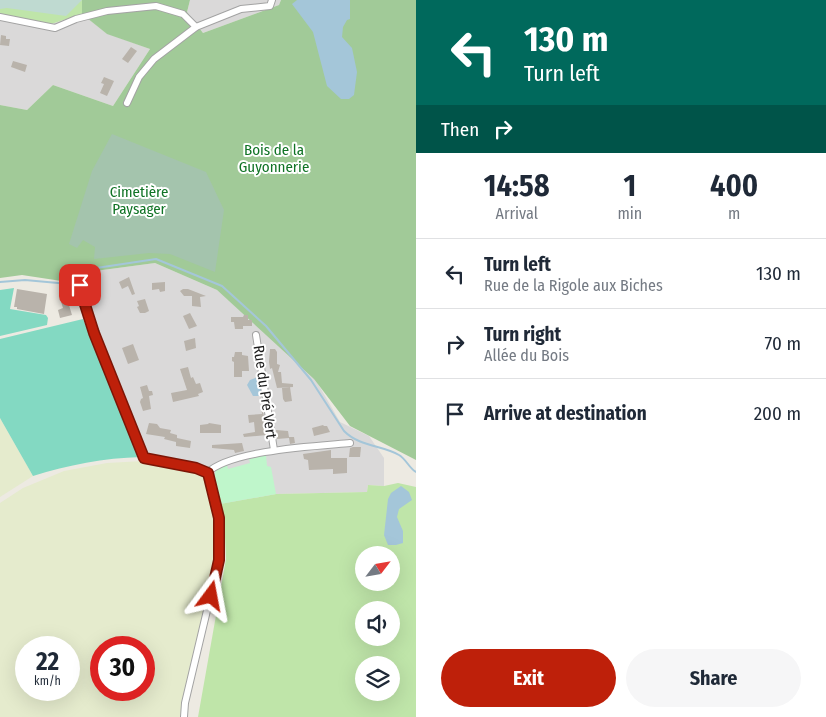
<!DOCTYPE html>
<html lang="en">
<head>
<meta charset="utf-8">
<style>
  :root { --surface:#fff; --page:#f6f6f7; --text:#1f2937; --muted:#747a83; --line:#e0e1e3; --accent:#be200a }
  body { margin:0; font-family:"Fira Sans Condensed",sans-serif; background:var(--page); color:var(--text); height:100vh; display:flex; flex-direction:column; font-size:19px; white-space:nowrap }
  * { box-sizing:border-box; margin:0 }
  p { font-size:16px; color:var(--muted) }
  .icon { flex:none; width:28px; height:28px; fill:none; stroke:currentColor; stroke-width:2; stroke-linecap:round; stroke-linejoin:round }
  .map { position:relative; flex:1; overflow:hidden }
  .sheet { display:flex; flex-direction:column; background:var(--surface); width:410px }
  .sheet>* { flex:none }
  .guide { background:#00695c; color:#fff; overflow:hidden }
  .needle { width:32px; rotate:59deg }
  .tools { position:absolute; left:355px; top:546px; display:grid; gap:10px }
  .tools a { display:grid; place-items:center; width:45px; height:45px; border-radius:50%; background:var(--surface); box-shadow:0 5px 20px #0002; font-size:25px }
  .speed { position:absolute; left:15px; top:636px; display:flex; gap:10px; font-size:25px; font-weight:700; text-align:center }
  .speed>* { display:grid; place-content:center; width:65px; height:65px; border-radius:50%; background:var(--surface); box-shadow:0 5px 20px #0002; line-height:1 }
  .speed small { font-size:12px; font-weight:400 }
  .speed .limit { border:8px solid #d22; background:#fff; color:#111 }
  .pin { position:absolute; display:grid; place-items:center; width:42px; height:42px; color:#fff; margin:-21px; border-radius:10px; box-shadow:0 2px 8px #0006 }
  .me { position:absolute; width:55px; margin:-28px; rotate:13deg; stroke-linejoin:round; filter:drop-shadow(0 0 4px #0008) }
  .turn { display:flex; align-items:center; gap:18px; height:105px; padding:0 25px; font-size:22px }
  .turn .icon { width:65px; height:65px; stroke-width:2.5 }
  .turn b { display:block; font-size:35px; line-height:42px }
  .then { display:flex; align-items:center; height:48px; padding:0 25px; background:#0003; gap:10px; font-size:19px }
  .eta { display:flex; justify-content:space-evenly; align-items:center; height:85px; text-align:center }
  .eta b { font-size:30px; font-weight:700; line-height:35px }
  .primary-button { display:flex; gap:10px; margin-top:auto; padding:10px 25px }
  .primary-button a { flex:1; height:58px; border-radius:30px; background:var(--accent); color:#fff; font-size:20px; font-weight:700; line-height:58px; text-align:center }
  .primary-button a+a { background:var(--page); color:var(--text) }
  ul { padding:0; list-style:none }
  li { display:flex; align-items:center; gap:15px; height:70px; padding:0 25px; border-top:1px solid var(--line) }
  li div { flex:1 }
  li b { display:block; font-size:19px }
  li em { font-style:normal }
  main { display:flex; flex:1; min-height:0 }
  .map>svg:first-child { display:block }
  .residential { fill:#dad9d9 }
  .farmland { fill:#e5ebcd; fill-rule:evenodd }
  .grass { fill:#bfe5a9; fill-rule:evenodd }
  .forest { fill:#a1ca98 }
  .wetland { fill:#bfdad1 }
  .cemetery { fill:#a4c4ad }
  .park { fill:#bff6cb }
  .pitch { fill:#83d9c2 }
  .water { fill:#a4c6d9 }
  .lines { fill:none; stroke-linecap:round; stroke-linejoin:round }
  .stream { stroke:#a4c6d9; stroke-width:2 }
  .building { fill:#b9b3ab }
  .minor-casing { stroke:#a3a3a3; stroke-width:8 }
  .minor { stroke:#fff; stroke-width:6 }
  .route-casing { stroke:#7c1506; stroke-width:12 }
  .route { stroke:#be200a; stroke-width:9 }
  .labels { text-anchor:middle; stroke-width:4; stroke-linejoin:round; paint-order:stroke }
  .park-label { font-size:15px; fill:#107325; stroke:#fff }
  .street-label { font-size:15px; fill:#1c1c1c; stroke:#fff }
</style>
</head>
<body>
<main>
<div class="map">
<svg width="416" height="717" viewBox="0 0 416 717">
  <rect width="100%" height="100%" fill="#edeae2"/>
  <g class="residential">
    <polygon points="190,0 281,0 279,5 203,33 187,12"/>
    <polygon points="0,14 48,25 82,14 106,33 150,49 113,106 53,85 27,110 0,105"/>
    <polygon points="155,263 217,290 313,375 340,422 369,436 384,458 384,486 368,485 367,492 276,494 213,506 208,485 203,477 197,473 143,461 83,319 76,289 80,273"/>
  </g>
  <g class="farmland">
    <polygon points="0,418 33,476 0,497"/>
    <path d="M143,461L197,473L203,477L208,485L215,521L217,534L215,565L183,696L180,717H0V503L23,488L64,471L107,463ZM26,648H69V690H26ZM101,648H144V690H101Z"/>
  </g>
  <g class="grass">
    <polygon points="0,0 82,0 82,14 48,25 0,14"/>
    <path d="M398,483L416,487V717H198L226,559L224,515L220,504L276,494L367,492L368,485L384,486ZM364,555H391V582H364ZM364,610H391V638H364ZM364,665H391V692H364Z"/>
  </g>
  <polygon class="forest" points="82,0 190,0 187,12 203,33 279,5 281,0 416,0 416,460 350,426 314,379 217,290 155,263 80,273 68,282 22,275 0,278 0,105 27,110 53,85 113,106 150,49 107,34 82,14"/>
  <polygon class="wetland" points="0,0 82,0 66,16 7,8 0,9"/>
  <polygon class="cemetery" points="112,134 206,172 224,210 215,272 170,254 149,253 94,259 95,247 83,240 77,248 69,244 92,171"/>
  <polygon class="park" points="266,455 267,466 271,467 276,494 220,504 214,477 216,469 227,465 228,469 250,463 249,459"/>
  <g class="pitch">
    <polygon points="14,288 10,309 46,315 48,318 47,325 0,336 0,290"/>
    <path d="M83,319L141,457C104,458 68,465 33,476L0,418V339Z"/>
  </g>
  <g class="water">
    <polygon points="297,0 350,0 350,19 347,20 343,27 342,37 352,48 357,72 354,95 349,99 341,99 327,86 313,32 292,4"/>
    <polygon points="261,376 265,396 253,396 247,385 250,380"/>
    <polygon points="401,486 409,492 412,500 399,509 397,517 403,531 403,543 396,545 388,545 384,535 388,499 391,493"/>
  </g>
  <g class="lines">
    <path class="stream" d="M0,282L25,280L69,284L83,270L156,259L222,286L266,326L311,380L344,431C360,447 382,445 399,455C406,459 409,468 416,472"/>
  </g>
  <g class="building">
    <polygon points="1,35 6,36 6,39 10,39 9,46 0,45"/>
    <polygon points="131,47 137,51 128,63 122,59"/>
    <polygon points="13,61 27,65 25,72 11,67"/>
    <polygon points="104,77 114,81 107,96 100,93 104,84 101,83"/>
    <polygon points="129,277 135,294 132,295 128,286 122,289 119,282"/>
    <polygon points="165,282 165,291 160,292 159,289 152,290 152,283"/>
    <polygon points="17,289 47,294 44,314 17,309 17,307 14,307"/>
    <polygon points="183,289 188,289 206,296 200,297 201,307 192,306 192,296 184,296 180,291"/>
    <polygon points="72,291 75,300 68,302 72,315 60,318 58,310 63,308 59,295"/>
    <polygon points="145,299 149,311 145,313 140,313 137,307 139,306 137,301"/>
    <polygon points="190,313 197,326 189,329 183,316"/>
    <polygon points="244,315 248,315 248,320 252,320 252,326 243,326 243,329 235,329 234,322 231,322 231,317 243,317"/>
    <polygon points="195,338 196,348 186,351 184,341"/>
    <polygon points="133,344 139,360 128,364 122,348"/>
    <polygon points="270,349 275,349 277,352 277,364 280,365 278,372 281,372 282,383 293,384 293,387 277,388 272,368 270,369 269,362"/>
    <polygon points="235,352 242,352 242,355 248,356 249,371 242,371 242,377 234,377 234,362 232,361 232,357 234,357"/>
    <polygon points="188,367 191,378 193,377 196,384 200,383 203,392 198,394 199,396 173,402 171,393 187,390 180,369"/>
    <polygon points="147,385 149,391 152,391 153,395 149,396 151,409 143,411 140,402 141,399 143,398 140,387"/>
    <polygon points="290,387 292,401 285,402 283,399 282,388"/>
    <polygon points="260,393 267,435 244,437 243,434 255,432 254,422 249,423 248,415 262,414"/>
    <polygon points="149,423 157,424 160,428 171,430 170,433 177,435 177,438 191,441 190,448 176,446 176,442 164,439 165,437 146,434"/>
    <polygon points="209,423 221,425 221,433 200,433 200,425 208,424"/>
    <polygon points="323,425 324,426 327,426 330,432 314,436 312,428"/>
    <polygon points="276,430 288,431 289,437 294,437 295,443 290,444 289,438 277,439"/>
    <polygon points="242,443 244,451 235,453 234,450 212,448 212,445"/>
    <polygon points="353,447 361,447 360,457 349,457 350,448"/>
    <polygon points="331,450 331,458 347,458 347,473 333,474 333,469 309,470 308,460 304,459 303,454"/>
  </g>
  <g class="lines">
    <g class="minor-casing">
      <g id="minor">
        <polyline points="0,17 55,28 76,19 107,11 156,6 183,14 196,27"/>
        <polyline points="127,103 139,77 154,59 196,27 241,9 270,6 272,0"/>
        <polyline points="80,285 81,292 94,333 144,458 196,468 207,473"/>
        <polyline points="256,335 274,450"/>
        <path d="M207,473C230,450 317,446 350,443"/>
        <polyline points="184,717 185,703 219,560 219,518 207,473"/>
      </g>
    </g>
    <use href="#minor" class="minor"/>
  </g>
  <g class="lines">
    <g class="route-casing">
      <polyline id="route" points="80,285 81,292 94,333 144,458 196,468 208,473 219,518 219,560 211,596"/>
    </g>
    <use href="#route" class="route"/>
  </g>
  <g class="labels">
    <g class="park-label">
      <text x="274" y="155">Bois de la<tspan x="274" dy="17">Guyonnerie</tspan></text>
      <text x="139" y="197">Cimetière<tspan x="139" dy="17">Paysager</tspan></text>
    </g>
    <g class="street-label">
      <text transform="translate(265 392) rotate(82)" y="5">Rue du Pré Vert</text>
    </g>
  </g>
</svg>
<div class="tools">
<a><svg class="needle" viewBox="-14 -14 28 28"><path d="M0-13l5 13h-10z" fill="#e53935"/><path d="M0 13l5-13h-10z" fill="#747a83"/></svg></a>
<a><svg class="icon" aria-label="sound" viewBox="0 0 24 24"><path d="M4 9h4l5-4v14l-5-4H4zM17 9q2 3 0 6"/></svg></a>
<a><svg class="icon" aria-label="layers" viewBox="0 0 24 24"><path d="M12 4l9 5-9 5-9-5zM3 14l9 5 9-5"/></svg></a>
</div>
<div class="speed"><div>22<small>km/h</small></div><div class="limit">30</div></div>
<div class="pin" style="left:80px;top:285px;background:#d93025"><svg class="icon" aria-label="arrive" viewBox="0 0 24 24"><path d="M6 21V4h12l-3 4 3 4H6"/></svg></div>
<svg class="me" style="left:211px;top:596px" viewBox="-20 -20 40 40"><path d="M0-17L14 15 0 8-14 15z" fill="#be200a" stroke="#fff" stroke-width="4"/></svg>
</div>
<section class="sheet">
<div class="guide">
<div class="turn"><svg class="icon" aria-label="left" viewBox="0 0 24 24"><path d="M17 20v-9H6M10 6l-5 5 5 5"/></svg><div><b>130 m</b>Turn left</div></div>
<div class="then">Then<svg class="icon" aria-label="right" viewBox="0 0 24 24"><path d="M7 20v-9h11M14 6l5 5-5 5"/></svg></div>
</div>
<div class="eta">
<div><b>14:58</b><p>Arrival</p></div>
<div><b>1</b><p>min</p></div>
<div><b>400</b><p>m</p></div>
</div>
<ul>
<li><svg class="icon" aria-label="left" viewBox="0 0 24 24"><path d="M17 20v-9H6M10 6l-5 5 5 5"/></svg><div><b>Turn left</b><p>Rue de la Rigole aux Biches</p></div><em>130 m</em></li>
<li><svg class="icon" aria-label="right" viewBox="0 0 24 24"><path d="M7 20v-9h11M14 6l5 5-5 5"/></svg><div><b>Turn right</b><p>Allée du Bois</p></div><em>70 m</em></li>
<li><svg class="icon" aria-label="arrive" viewBox="0 0 24 24"><path d="M6 21V4h12l-3 4 3 4H6"/></svg><div><b>Arrive at destination</b></div><em>200 m</em></li>
</ul>
<div class="primary-button"><a>Exit</a><a>Share</a></div>
</section>
</main>
</body>
</html>
